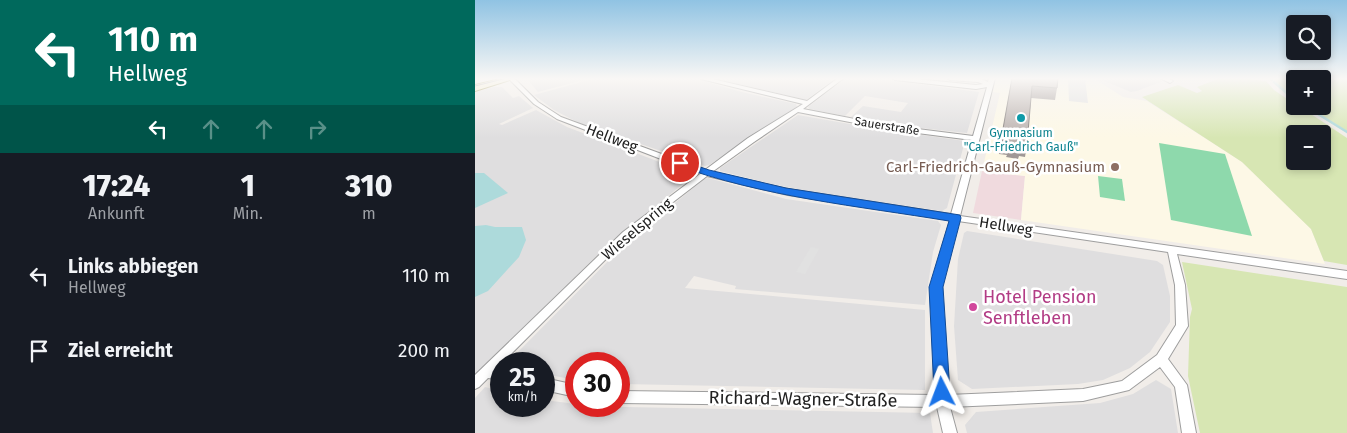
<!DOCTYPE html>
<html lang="de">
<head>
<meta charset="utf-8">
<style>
  :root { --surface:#171b24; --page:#20242c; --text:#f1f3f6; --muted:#9ea1a6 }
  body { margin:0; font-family:"Fira Sans",sans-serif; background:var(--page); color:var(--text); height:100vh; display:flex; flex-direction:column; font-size:19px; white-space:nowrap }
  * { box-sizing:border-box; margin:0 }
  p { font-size:16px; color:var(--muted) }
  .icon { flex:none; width:28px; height:28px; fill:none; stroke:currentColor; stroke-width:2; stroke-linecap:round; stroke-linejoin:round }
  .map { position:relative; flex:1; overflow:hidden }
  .panel { display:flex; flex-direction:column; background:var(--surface); width:475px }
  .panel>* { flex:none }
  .hud { background:#00695c; color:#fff; overflow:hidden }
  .controls { position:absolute; left:811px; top:15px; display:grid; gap:10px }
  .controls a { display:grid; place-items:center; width:45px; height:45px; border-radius:5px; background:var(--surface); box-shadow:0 2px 8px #0003; font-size:25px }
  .speed { position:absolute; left:15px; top:352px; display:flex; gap:10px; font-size:25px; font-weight:700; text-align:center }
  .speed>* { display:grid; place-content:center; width:65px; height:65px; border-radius:50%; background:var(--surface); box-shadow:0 2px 8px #0003; line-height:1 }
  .speed small { font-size:12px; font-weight:400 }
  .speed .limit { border:8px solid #d22; background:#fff; color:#111 }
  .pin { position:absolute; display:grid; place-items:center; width:42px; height:42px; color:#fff; margin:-21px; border:2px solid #fff; border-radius:50%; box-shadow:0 1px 5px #0007 }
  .me { position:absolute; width:55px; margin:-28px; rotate:357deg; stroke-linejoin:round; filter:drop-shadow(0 0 4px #0008) }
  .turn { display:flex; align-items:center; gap:18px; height:105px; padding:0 25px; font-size:22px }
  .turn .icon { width:65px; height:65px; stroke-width:2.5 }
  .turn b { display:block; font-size:35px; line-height:42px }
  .lanes { display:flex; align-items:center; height:48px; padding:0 25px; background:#0003; justify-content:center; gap:25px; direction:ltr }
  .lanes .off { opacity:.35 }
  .eta { display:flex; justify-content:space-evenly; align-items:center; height:85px; text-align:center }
  .eta b { font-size:30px; font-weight:800; line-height:35px }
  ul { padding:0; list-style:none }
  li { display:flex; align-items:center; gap:15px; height:75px; padding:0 25px }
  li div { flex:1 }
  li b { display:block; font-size:19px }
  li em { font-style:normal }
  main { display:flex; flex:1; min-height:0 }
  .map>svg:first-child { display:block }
  .residential { fill:#dfdedf }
  .commercial { fill:#f0dade }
  .education { fill:#fdf8e6 }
  .grass { fill:#d7e6b3; fill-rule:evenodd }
  .pitch { fill:#8ed9ac }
  .parking { fill:#e1e1e1 }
  .water { fill:#addadb }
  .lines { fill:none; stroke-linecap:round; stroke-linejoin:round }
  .stream { stroke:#addadb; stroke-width:2.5 }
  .street-casing { stroke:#9e9e9e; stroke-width:2 }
  .secondary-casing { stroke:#73690e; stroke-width:2 }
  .street { fill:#fff; fill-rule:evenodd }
  .secondary { fill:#f6eec2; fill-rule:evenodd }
  .tram { stroke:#6f6f6f; stroke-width:1 }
  .wall { fill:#a09896 }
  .building { fill:#bab1ae; stroke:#827c7a }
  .route { fill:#1a73e8; stroke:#114b97 }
  .culture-dot { fill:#0f9aa8; stroke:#fff; stroke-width:2 }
  .education-dot { fill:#8d6e63; stroke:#fff; stroke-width:2 }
  .hotel-dot { fill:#d1479c; stroke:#fff; stroke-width:2 }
  .labels { text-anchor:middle; stroke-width:5; stroke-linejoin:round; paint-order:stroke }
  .far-street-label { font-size:12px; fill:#212121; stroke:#fff }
  .far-culture-label { font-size:12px; fill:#0d838f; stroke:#fff }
  .street-label { font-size:15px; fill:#212121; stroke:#fff }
  .education-label { font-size:15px; fill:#785e54; stroke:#fff; text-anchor:end }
  .near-hotel-label { font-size:18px; fill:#b23c85; stroke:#fff; text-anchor:start }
  .near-street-label { font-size:18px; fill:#212121; stroke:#fff }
</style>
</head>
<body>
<main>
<section class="panel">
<div class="hud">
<div class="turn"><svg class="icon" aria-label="left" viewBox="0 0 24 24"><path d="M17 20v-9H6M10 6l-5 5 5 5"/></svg><div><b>110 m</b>Hellweg</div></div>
<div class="lanes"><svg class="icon" aria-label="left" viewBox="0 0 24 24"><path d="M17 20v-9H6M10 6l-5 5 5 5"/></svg><svg class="icon off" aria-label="ahead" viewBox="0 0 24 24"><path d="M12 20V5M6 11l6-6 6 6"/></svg><svg class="icon off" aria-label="ahead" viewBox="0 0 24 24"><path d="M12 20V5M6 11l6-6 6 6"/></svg><svg class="icon off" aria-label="right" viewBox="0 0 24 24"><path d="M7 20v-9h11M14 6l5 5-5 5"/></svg></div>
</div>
<div class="eta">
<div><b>17:24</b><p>Ankunft</p></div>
<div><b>1</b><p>Min.</p></div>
<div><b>310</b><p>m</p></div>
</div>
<ul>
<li><svg class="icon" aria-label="left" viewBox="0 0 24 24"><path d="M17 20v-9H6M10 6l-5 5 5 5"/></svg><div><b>Links abbiegen</b><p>Hellweg</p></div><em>110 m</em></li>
<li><svg class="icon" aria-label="arrive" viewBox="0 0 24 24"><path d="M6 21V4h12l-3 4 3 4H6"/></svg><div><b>Ziel erreicht</b></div><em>200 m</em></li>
</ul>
</section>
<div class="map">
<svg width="872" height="433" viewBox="0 0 872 433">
  <rect width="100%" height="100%" fill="#f1ede9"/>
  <g class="residential">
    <polygon points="57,78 116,78 63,92 52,79"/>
    <polygon points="121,78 218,78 267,92 321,104 322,107 234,165 230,166 104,123 79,110 59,95"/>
    <polygon points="239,78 360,78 331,100"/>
    <polygon points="371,78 398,78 504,92 492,133 417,125 376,117 388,106 426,112 433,103 390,96 370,116 334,109 333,107"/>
    <polygon points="622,78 680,78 688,81 662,91 656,92"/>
    <polygon points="19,87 27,87 38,98 44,96 58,108 24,124 27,125 61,110 92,127 219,175 134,244 0,375 0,92"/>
    <polygon points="323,115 398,128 490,141 472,208 467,211 343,193 297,184 245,171 245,168"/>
    <polygon points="233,178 311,199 463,221 466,225 458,252 450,305 260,289 261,286 219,276 210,288 450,310 450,390 146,384 144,384 144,364 101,364 101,380 69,374 69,364 31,364 147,247 229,179"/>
    <polygon points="492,231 682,261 688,265 695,296 695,322 675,352 655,368 628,380 603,384 497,389 483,380 479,326 483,259 489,233"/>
    <polygon points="681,380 696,389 703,433 492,433 490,425 501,412 625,403 658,394"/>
    <polygon points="10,387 26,391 26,406 69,406 69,400 101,404 101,406 455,413 458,433 0,433 0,398"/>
  </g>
  <polygon class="commercial" points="507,171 550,176 546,220 498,213"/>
  <polygon class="education" points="521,78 618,78 648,97 672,101 767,162 836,229 850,264 546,220 550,176 507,171 525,93 518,92"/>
  <g class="grass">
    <path d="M745,78H764L791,81L799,90L820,104V106H824L872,138V265L849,261L836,229L767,162L667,97L703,85L722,93L727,91L722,87ZM820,134H848V161H820Z"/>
    <polygon points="799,78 872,78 872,131 831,106 848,106 848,79 820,79 820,100 805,88"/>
    <polygon points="707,262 872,287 872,433 725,433 713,376 715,317 717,309"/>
  </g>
  <g class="pitch">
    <polygon points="684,143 750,154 777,236 696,220"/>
    <polygon points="623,176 647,179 650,201 625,197"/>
  </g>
  <g class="parking">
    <polygon points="593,78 610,78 613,103 594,101"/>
    <polygon points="336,247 344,249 330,274 321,272"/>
  </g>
  <g class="water">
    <polygon points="0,173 9,173 33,193 0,208"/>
    <polygon points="11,225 20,227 47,227 51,240 44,257 13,291 0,297 0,226"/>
  </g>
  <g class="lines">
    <g class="stream">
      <polyline points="796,78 797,80"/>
      <polyline points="799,82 820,100"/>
      <polyline points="830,106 872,132"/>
    </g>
    <g class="street-casing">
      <g id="street">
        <path d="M33,78H39L63,102L86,117L230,170L273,138L328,104L226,79L225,78H233L332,101L363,78H369L328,109L411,125L498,136L512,87L501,89L420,80L417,78H431L501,85L508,84L503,82L475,80L472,78H504L513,82L514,78H520L485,216L872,271V279L702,254L710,285L713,326L693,359L712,385L721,433H707L700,387L685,367L654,390L608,401L475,407L482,433H468L462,407L144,403V391L460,395L456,287L475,220L313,195L232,176L154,236L26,364L22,369L26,370V380L13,378L4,387L0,389V375L148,232L225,174L82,119L59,104ZM323,112L411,129L497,140L476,214L313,189L237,172L279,142ZM483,221L693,252L700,285L701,325L682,355L647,381L608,389L473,395L466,287Z"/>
        <polygon points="685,78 692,78 698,81 695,83"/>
        <polygon points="69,378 101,385 101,397 69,390"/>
      </g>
    </g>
    <g class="secondary-casing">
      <polygon id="secondary" points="29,78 41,78 0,91 0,85"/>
    </g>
    <use href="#street" class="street"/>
    <use href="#secondary" class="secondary"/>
    <polyline class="tram" points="0,86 32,78"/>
  </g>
  <polygon class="wall" points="537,78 582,88 580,100 556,98 552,144 550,157 544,156 543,159 531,157 532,155 524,154"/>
  <polygon class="building" points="537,78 583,78 582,88 557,86 552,144 546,143 546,145 534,144 534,142 526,140"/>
  <linearGradient id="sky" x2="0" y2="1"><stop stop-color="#90c3e3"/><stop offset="0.57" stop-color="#f9f7f5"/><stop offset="1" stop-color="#f9f7f5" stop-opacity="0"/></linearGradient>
  <rect width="872" height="138" fill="url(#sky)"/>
  <path class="route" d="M205,160L234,170L311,188L485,215L486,218L468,287L475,392L472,397L467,399L461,397L459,392L454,287L474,221C383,206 288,197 201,165L200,163Z"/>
  <circle class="culture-dot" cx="546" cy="118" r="5"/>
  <circle class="education-dot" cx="640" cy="167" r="5"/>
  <circle class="hotel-dot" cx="498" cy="307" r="5"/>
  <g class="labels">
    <g class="far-street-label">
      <text transform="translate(412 126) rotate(9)" y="4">Sauerstraße</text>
    </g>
    <g class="far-culture-label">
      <text x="546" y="137">Gymnasium<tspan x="546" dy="14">"Carl-Friedrich Gauß"</tspan></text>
    </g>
    <g class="street-label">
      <text transform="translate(137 138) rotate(21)" y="5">Hellweg</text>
      <text transform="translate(531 226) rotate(9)" y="5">Hellweg</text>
      <text transform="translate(162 229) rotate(-40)" y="5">Wieselspring</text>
    </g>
    <g class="education-label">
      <text x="630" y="172">Carl-Friedrich-Gauß-Gymnasium</text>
    </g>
    <g class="near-hotel-label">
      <text x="508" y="303">Hotel Pension<tspan x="508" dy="21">Senftleben</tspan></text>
    </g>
    <g class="near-street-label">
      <text transform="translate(328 399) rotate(1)" y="6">Richard-Wagner-Straße</text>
    </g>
  </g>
</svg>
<div class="controls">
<a><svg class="icon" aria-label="search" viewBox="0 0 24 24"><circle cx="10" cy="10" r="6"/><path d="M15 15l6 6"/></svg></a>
<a>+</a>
<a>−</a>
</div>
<div class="speed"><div>25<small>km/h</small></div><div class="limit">30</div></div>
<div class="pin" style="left:205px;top:163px;background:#d93025"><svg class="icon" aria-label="arrive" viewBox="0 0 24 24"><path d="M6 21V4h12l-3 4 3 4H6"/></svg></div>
<svg class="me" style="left:467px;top:392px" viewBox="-20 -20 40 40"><path d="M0-17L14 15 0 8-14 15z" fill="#1a73e8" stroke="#fff" stroke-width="4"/></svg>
</div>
</main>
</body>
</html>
